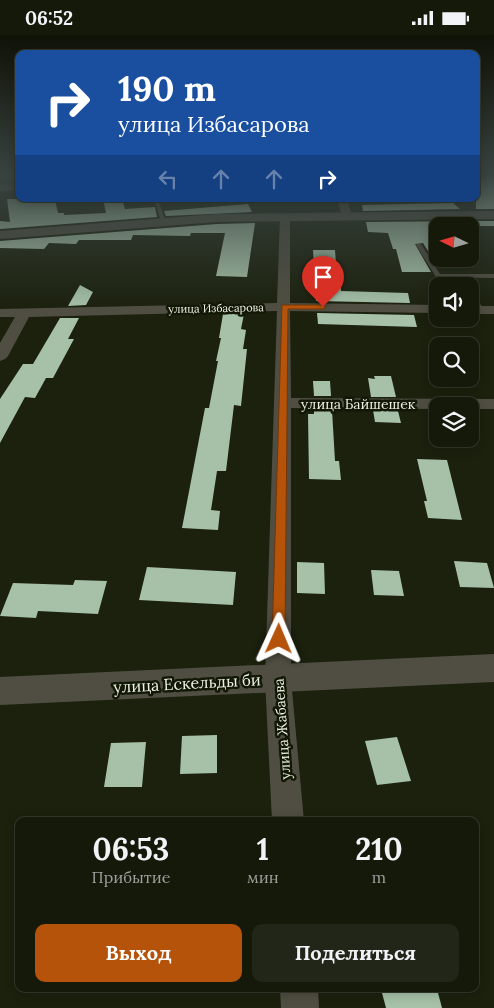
<!DOCTYPE html>
<html lang="ru">
<head>
<meta charset="utf-8">
<style>
  :root { --surface:#14190a; --page:#212618; --text:#f1f3f6; --muted:#9da09c; --line:#33382b; --accent:#b45309 }
  body { margin:0; font-family:Lora,serif; background:var(--page); color:var(--text); height:100vh; display:flex; flex-direction:column; font-size:19px; white-space:nowrap }
  * { box-sizing:border-box; margin:0 }
  p { font-size:16px; color:var(--muted) }
  .icon { flex:none; width:28px; height:28px; fill:none; stroke:currentColor; stroke-width:2; stroke-linecap:round; stroke-linejoin:round }
  .map { position:relative; flex:1; overflow:hidden }
  .drawer { position:absolute; left:15px; top:782px; width:464px; height:175px; display:flex; flex-direction:column; background:var(--surface); border-radius:10px; box-shadow:0 2px 12px #0003,0 0 0 1px var(--line) }
  .drawer>* { flex:none }
  .hud { position:absolute; left:15px; top:15px; width:465px; height:152px; border-radius:10px; box-shadow:0 2px 12px #0003,0 0 0 1px var(--line); background:#1a4fa0; color:#fff; overflow:hidden }
  .needle { width:32px; rotate:275deg }
  .fabs { position:absolute; left:429px; top:182px; display:grid; gap:10px }
  .fabs a { display:grid; place-items:center; width:50px; height:50px; border-radius:10px; background:var(--surface); box-shadow:0 2px 12px #0003,0 0 0 1px var(--line); font-size:25px }
  .pin { position:absolute; display:grid; place-items:center; width:42px; height:42px; color:#fff; margin:-51px -21px; border-radius:50% 50% 50% 0; rotate:-45deg; box-shadow:0 0 5px #0007 }
  .pin .icon { rotate:45deg }
  .me { position:absolute; width:55px; margin:-28px; rotate:1deg; stroke-linejoin:round; filter:drop-shadow(0 0 4px #0008) }
  .turn { display:flex; align-items:center; gap:18px; height:105px; padding:0 20px; font-size:22px }
  .turn .icon { width:65px; height:65px; stroke-width:2.5 }
  .turn b { display:block; font-size:35px; line-height:42px }
  .lanes { display:flex; align-items:center; height:48px; padding:0 20px; background:#0003; justify-content:center; gap:25px; direction:ltr }
  .lanes .off { opacity:.35 }
  .eta { display:flex; justify-content:space-evenly; align-items:center; height:85px; text-align:center }
  .eta b { font-size:30px; font-weight:800; line-height:35px }
  .primary-button { display:flex; gap:10px; margin-top:auto; padding:10px 20px }
  .primary-button a { flex:1; height:58px; border-radius:10px; background:var(--accent); color:#fff; font-size:20px; font-weight:800; line-height:58px; text-align:center }
  .primary-button a+a { background:var(--page); color:var(--text) }
  .status { display:flex; justify-content:space-between; align-items:center; height:35px; padding:0 25px; background:var(--surface); direction:ltr }
  .status svg { height:14px; fill:currentColor }
  .map>svg:first-child { display:block }
  .building { fill:#a6c1a8 }
  .lines { fill:none; stroke-linecap:round; stroke-linejoin:round }
  .service { fill:#504e42; fill-rule:evenodd }
  .minor { fill:#504e42; fill-rule:evenodd }
  .tertiary { fill:#504e42; fill-rule:evenodd }
  .route { fill:#b45309; stroke:#753606 }
  .labels { text-anchor:middle; stroke-width:5; stroke-linejoin:round; paint-order:stroke }
  .far-street-label { font-size:11px; fill:#edf2e5; stroke:#121805 }
  .street-label { font-size:14px; fill:#edf2e5; stroke:#121805 }
  .near-street-label { font-size:16px; fill:#edf2e5; stroke:#121805 }
</style>
</head>
<body>
<div class="status"><b>06:52</b><svg viewBox="0 0 49 12"><path d="M0 12V9h3v3zM5 12V6h3v6zM10 12V3h3v9zM15 12V0h3v12zM26 1h20v11H26zM47 4h2v5h-2z"/></svg></div>
<div class="map">
<svg width="494" height="973" viewBox="0 0 494 973">
  <rect width="100%" height="100%" fill="#1b210d"/>
  <g class="building">
    <polygon points="494,140 494,174 476,174 476,144"/>
    <polygon points="7,164 24,164 25,167 55,165 58,178 64,178 64,180 106,178 103,164 122,164 125,174 155,172 157,182 0,194 0,186 10,187"/>
    <polygon points="453,168 460,174 363,176 362,170"/>
    <polygon points="248,169 252,177 166,181 164,176"/>
    <polygon points="475,186 494,186 494,191 438,191 438,232 423,208 415,209 431,237 402,237 396,214 393,214 388,198 368,197 366,187"/>
    <polygon points="255,188 247,242 216,241 225,198 191,198 190,201 133,200 131,205 79,205 76,209 49,208 44,214 0,213 0,206 217,189"/>
    <polygon points="313,215 335,215 336,228 339,228 341,256 408,258 410,268 316,266"/>
    <polygon points="80,250 93,257 86,270 68,271"/>
    <polygon points="317,278 414,280 417,292 318,289"/>
    <polygon points="223,279 244,279 241,294 246,295 243,314 247,314 241,371 234,370 226,436 217,436 211,475 220,476 218,495 182,493 205,373 209,373 218,326 216,326 221,303 219,303"/>
    <polygon points="60,283 79,283 68,304 74,304 53,343 46,343 35,363 25,362 0,408 0,364 23,329 33,329"/>
    <polygon points="374,341 391,341 396,362 371,362 368,343 375,344"/>
    <polygon points="313,346 330,346 331,361 314,361"/>
    <polygon points="314,375 332,375 335,426 339,426 341,445 309,444 308,379 314,379"/>
    <polygon points="373,375 398,376 401,388 375,387"/>
    <polygon points="417,424 447,425 462,485 428,483 424,466 427,466"/>
    <polygon points="454,526 487,528 494,553 460,552"/>
    <polygon points="297,527 324,528 325,559 297,558"/>
    <polygon points="147,532 236,537 233,570 139,565"/>
    <polygon points="371,535 399,536 404,561 374,560"/>
    <polygon points="75,545 107,546 98,579 38,576 36,583 0,581 13,548 73,550"/>
    <polygon points="217,700 217,738 180,739 182,701"/>
    <polygon points="397,702 411,746 377,750 365,706"/>
    <polygon points="146,707 142,752 104,752 111,708"/>
    <polygon points="381,954 437,954 442,973 386,973"/>
  </g>
  <g class="lines">
    <g class="service">
      <polygon points="154,164 158,164 166,188 161,187"/>
      <polygon points="417,209 421,209 440,239 494,239 494,243 436,242 416,210"/>
      <polygon points="470,255 472,256 484,275 483,276 478,275 470,262"/>
    </g>
    <g class="minor">
      <polygon points="19,149 19,155 0,156 0,150"/>
      <polygon points="337,164 347,164 352,181 351,183 343,183"/>
      <polygon points="285,178 290,181 290,268 438,270 438,278 290,276 291,363 494,364 494,374 470,374 470,371 438,371 438,374 291,373 291,644 304,786 272,786 265,644 277,276 29,282 8,321 5,324 0,326 0,308 15,282 0,282 0,274 277,268 280,181"/>
      <rect x="470" y="271" width="24" height="8"/>
      <polygon points="280,954 318,954 319,973 281,973"/>
    </g>
    <g class="tertiary">
      <polygon points="494,176 494,184 217,187 0,204 0,196 217,179"/>
      <polygon points="494,619 494,647 0,670 0,642"/>
    </g>
  </g>
  <linearGradient id="sky" x2="0" y2="1"><stop stop-color="#0f1207"/><stop offset="0.51" stop-color="#394340"/><stop offset="1" stop-color="#394340" stop-opacity="0"/></linearGradient>
  <rect width="494" height="275" fill="url(#sky)"/>
  <polygon class="route" points="282,270 323,270 326,272 323,274 288,274 285,604 283,608 279,610 274,608 272,604"/>
  <g class="labels">
    <g class="far-street-label">
      <text transform="translate(216 273) rotate(-1)" y="4">улица Избасарова</text>
    </g>
    <g class="street-label">
      <text x="358" y="374">улица Байшешек</text>
      <text transform="translate(282 694) rotate(-94)" y="5">улица Жабаева</text>
    </g>
    <g class="near-street-label">
      <text transform="translate(187 648) rotate(-3)" y="6">улица Ескельды би</text>
    </g>
  </g>
</svg>
<div class="fabs">
<a><svg class="needle" viewBox="-14 -14 28 28"><path d="M0-13l5 13h-10z" fill="#e53935"/><path d="M0 13l5-13h-10z" fill="#9da09c"/></svg></a>
<a><svg class="icon" aria-label="sound" viewBox="0 0 24 24"><path d="M4 9h4l5-4v14l-5-4H4zM17 9q2 3 0 6"/></svg></a>
<a><svg class="icon" aria-label="search" viewBox="0 0 24 24"><circle cx="10" cy="10" r="6"/><path d="M15 15l6 6"/></svg></a>
<a><svg class="icon" aria-label="layers" viewBox="0 0 24 24"><path d="M12 4l9 5-9 5-9-5zM3 14l9 5 9-5"/></svg></a>
</div>
<div class="pin" style="left:323px;top:272px;background:#d93025"><svg class="icon" aria-label="arrive" viewBox="0 0 24 24"><path d="M6 21V4h12l-3 4 3 4H6"/></svg></div>
<svg class="me" style="left:279px;top:604px" viewBox="-20 -20 40 40"><path d="M0-17L14 15 0 8-14 15z" fill="#b45309" stroke="#fff" stroke-width="4"/></svg>
<div class="hud">
<div class="turn"><svg class="icon" aria-label="right" viewBox="0 0 24 24"><path d="M7 20v-9h11M14 6l5 5-5 5"/></svg><div><b>190 m</b>улица Избасарова</div></div>
<div class="lanes"><svg class="icon off" aria-label="left" viewBox="0 0 24 24"><path d="M17 20v-9H6M10 6l-5 5 5 5"/></svg><svg class="icon off" aria-label="ahead" viewBox="0 0 24 24"><path d="M12 20V5M6 11l6-6 6 6"/></svg><svg class="icon off" aria-label="ahead" viewBox="0 0 24 24"><path d="M12 20V5M6 11l6-6 6 6"/></svg><svg class="icon" aria-label="right" viewBox="0 0 24 24"><path d="M7 20v-9h11M14 6l5 5-5 5"/></svg></div>
</div>
<section class="drawer">
<div class="eta">
<div><b>06:53</b><p>Прибытие</p></div>
<div><b>1</b><p>мин</p></div>
<div><b>210</b><p>m</p></div>
</div>
<div class="primary-button"><a>Выход</a><a>Поделиться</a></div>
</section>
</div>
</body>
</html>
